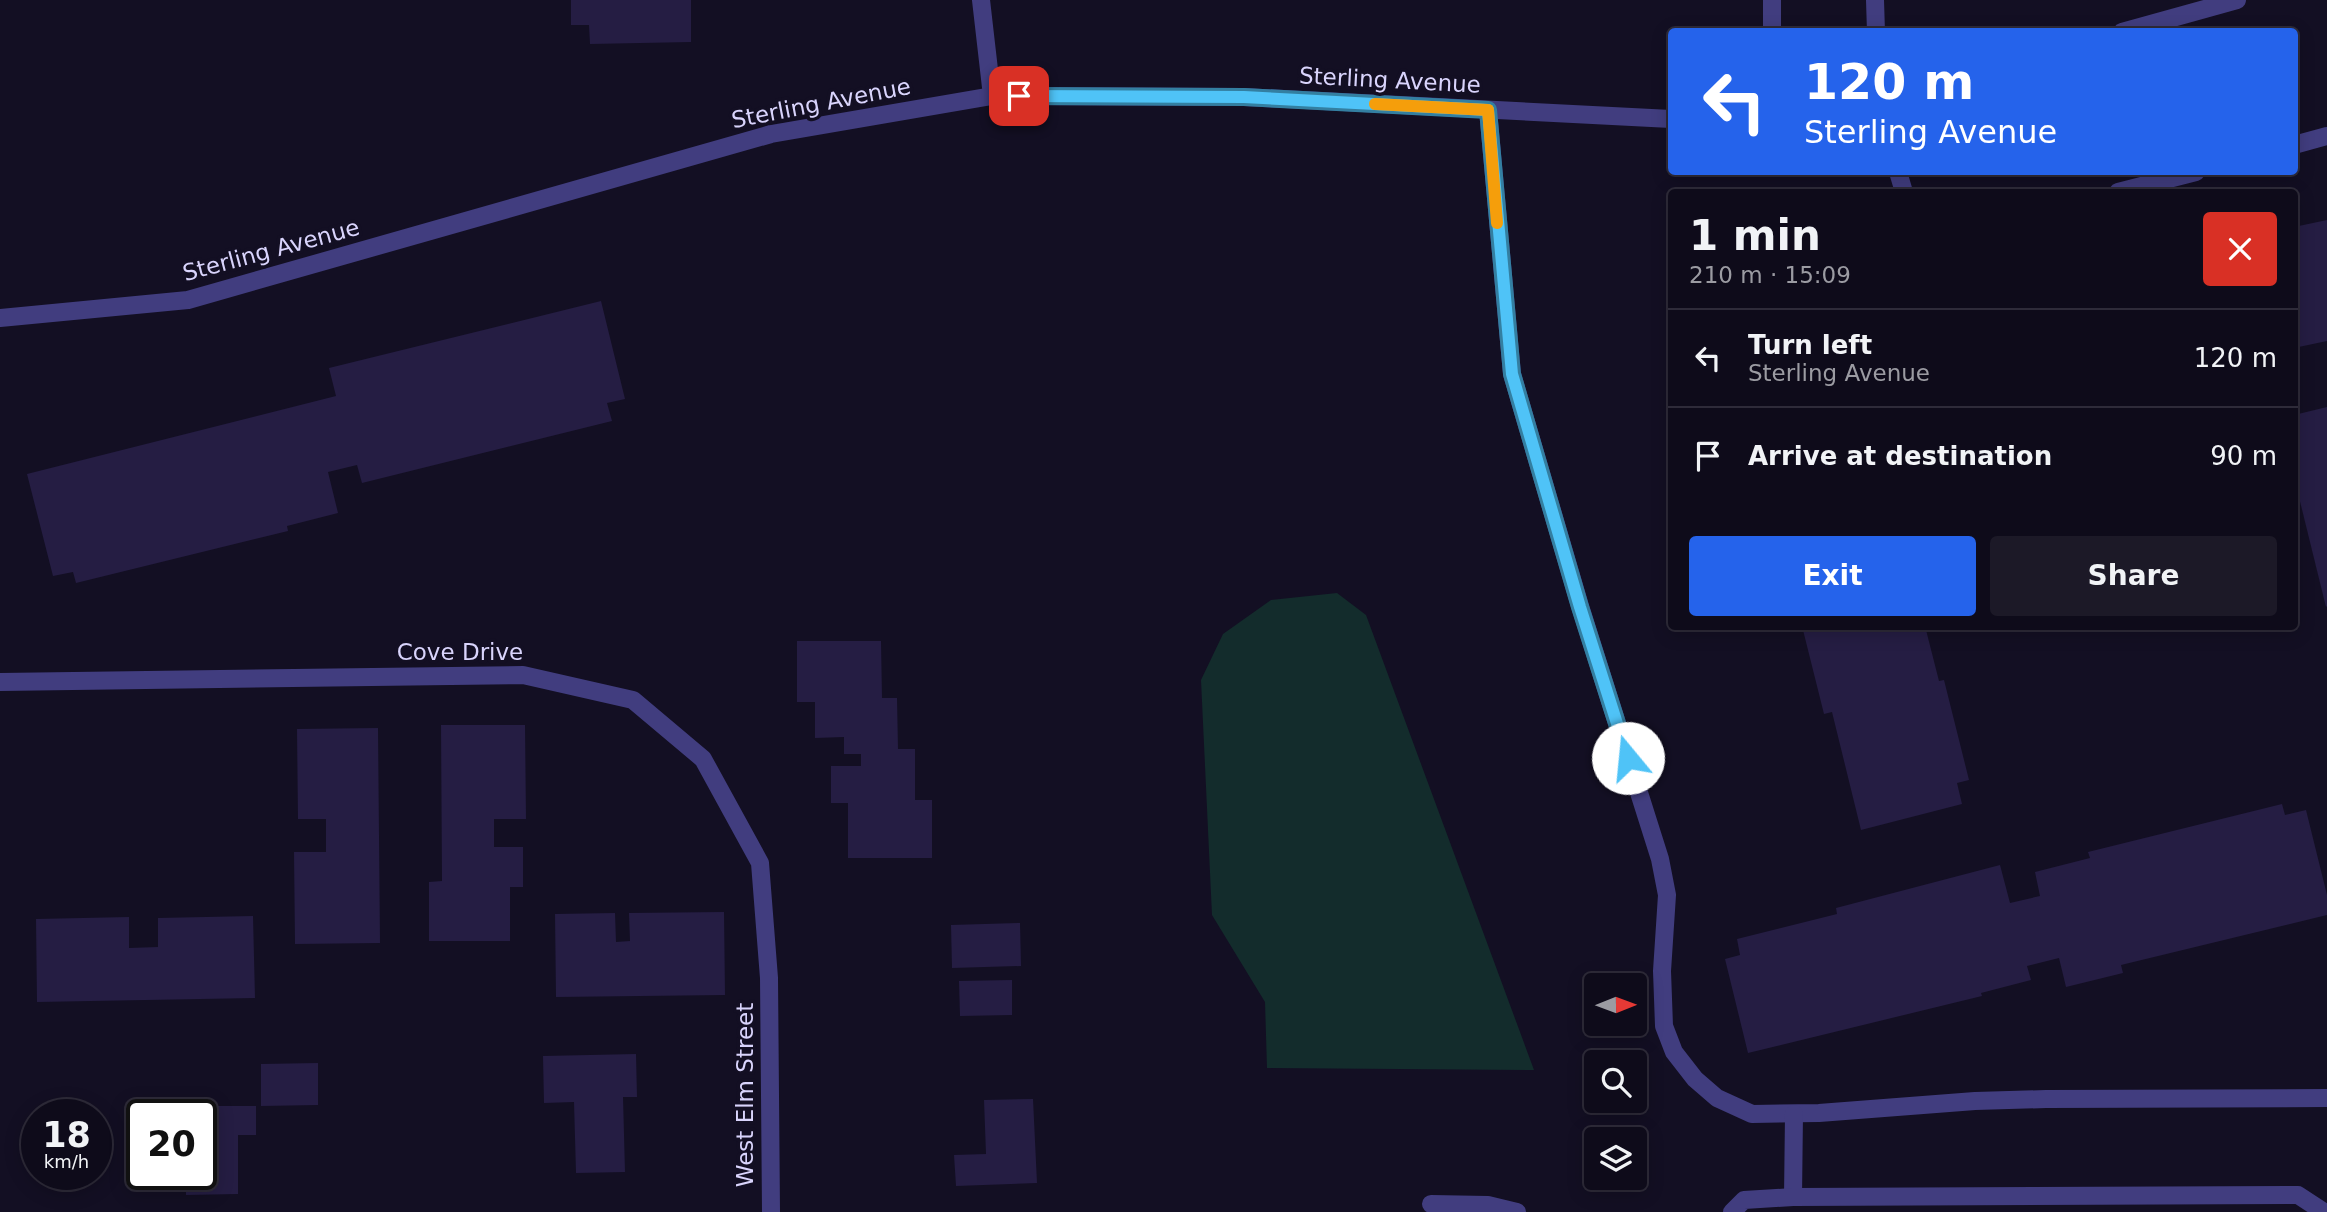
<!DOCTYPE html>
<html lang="en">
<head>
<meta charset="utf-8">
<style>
  :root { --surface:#0e0b1a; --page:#1c1927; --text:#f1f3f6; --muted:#9b9ba2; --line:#2e2b39; --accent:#2563eb }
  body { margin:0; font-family:"DejaVu Sans",sans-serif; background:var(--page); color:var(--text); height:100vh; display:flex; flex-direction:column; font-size:26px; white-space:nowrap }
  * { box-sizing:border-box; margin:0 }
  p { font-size:23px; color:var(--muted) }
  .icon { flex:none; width:38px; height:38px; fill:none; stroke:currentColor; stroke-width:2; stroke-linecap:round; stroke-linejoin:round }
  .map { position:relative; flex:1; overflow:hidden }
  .side { position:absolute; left:1668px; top:189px; width:630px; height:441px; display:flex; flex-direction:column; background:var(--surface); border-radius:7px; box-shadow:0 4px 18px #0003,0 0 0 2px var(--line) }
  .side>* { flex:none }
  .hud { position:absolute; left:1668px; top:28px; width:630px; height:147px; border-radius:7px; box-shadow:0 4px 18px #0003,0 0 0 2px var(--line); background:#2563eb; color:#fff; overflow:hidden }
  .needle { width:46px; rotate:89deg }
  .buttons { position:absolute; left:1584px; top:973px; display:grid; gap:14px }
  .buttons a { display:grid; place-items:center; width:63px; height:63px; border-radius:7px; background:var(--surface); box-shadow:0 4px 18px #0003,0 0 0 2px var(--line); font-size:35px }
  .speed { position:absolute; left:21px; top:1099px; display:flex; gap:14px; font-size:35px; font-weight:700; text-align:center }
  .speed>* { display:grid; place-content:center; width:91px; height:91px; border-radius:50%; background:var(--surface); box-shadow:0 4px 18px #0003,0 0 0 2px var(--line); line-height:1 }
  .speed small { font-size:18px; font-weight:400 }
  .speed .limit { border:4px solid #111; border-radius:10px; background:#fff; color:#111 }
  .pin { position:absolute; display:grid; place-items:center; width:60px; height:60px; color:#fff; margin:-30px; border-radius:14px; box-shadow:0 4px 10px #0006 }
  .me { position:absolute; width:77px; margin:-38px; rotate:343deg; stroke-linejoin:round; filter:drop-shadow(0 0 5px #0008) }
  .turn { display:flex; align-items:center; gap:24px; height:147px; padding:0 21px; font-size:32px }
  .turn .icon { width:91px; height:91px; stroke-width:2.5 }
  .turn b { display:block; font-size:49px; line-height:60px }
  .round { display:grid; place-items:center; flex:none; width:74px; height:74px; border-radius:7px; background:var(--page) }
  .head { display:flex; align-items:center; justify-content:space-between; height:119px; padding:0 21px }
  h1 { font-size:42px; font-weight:700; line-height:52px }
  .cta { display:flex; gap:14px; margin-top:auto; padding:14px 21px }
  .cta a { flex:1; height:80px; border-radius:7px; background:var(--accent); color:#fff; font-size:28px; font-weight:700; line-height:80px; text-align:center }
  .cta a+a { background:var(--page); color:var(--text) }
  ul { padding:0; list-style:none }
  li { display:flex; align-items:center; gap:21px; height:98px; padding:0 21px; border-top:2px solid var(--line) }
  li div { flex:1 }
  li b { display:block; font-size:26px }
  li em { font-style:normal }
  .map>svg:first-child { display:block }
  .green { fill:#132c2c }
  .building { fill:#251d43 }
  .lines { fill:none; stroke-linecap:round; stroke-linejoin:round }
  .service { stroke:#413d7f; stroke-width:18 }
  .minor { stroke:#413d7f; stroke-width:18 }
  .route-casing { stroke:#337fa1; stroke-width:18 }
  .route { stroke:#4fc3f7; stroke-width:12 }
  .slow { stroke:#f59e0b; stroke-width:12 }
  .labels { text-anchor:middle; stroke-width:7; stroke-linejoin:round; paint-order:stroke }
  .street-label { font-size:23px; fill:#d9d4fc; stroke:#130f23 }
</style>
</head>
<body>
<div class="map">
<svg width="2327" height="1212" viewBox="0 0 2327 1212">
  <rect width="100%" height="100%" fill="#130f23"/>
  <polygon class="green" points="1337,593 1366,615 1534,1070 1267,1068 1265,1002 1212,915 1201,680 1223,634 1271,600"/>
  <g class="building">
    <polygon points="571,0 691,0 691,42 590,44 589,25 571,25"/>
    <polygon points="2327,220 2327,341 2294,348 2294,227"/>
    <polygon points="601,301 625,399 607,403 612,421 362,483 357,465 328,472 338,513 287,526 288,531 76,583 73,572 53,576 27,474 336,396 329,368"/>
    <polygon points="2327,407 2327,606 2326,607 2294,477 2294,415"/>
    <polygon points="1802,626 1925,626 1939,681 1944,680 1969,780 1957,783 1962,804 1861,830 1832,712 1824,714"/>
    <polygon points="797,641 881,641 882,698 897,698 898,749 915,749 915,800 932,800 932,858 848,858 848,803 831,803 831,766 861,766 861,754 844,754 844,737 815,738 815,702 797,702"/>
    <polygon points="441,725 525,725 526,819 494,819 494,847 523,847 523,887 510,887 510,941 429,941 429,882 442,881"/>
    <polygon points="378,728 380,943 295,944 294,852 326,852 326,819 298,819 297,729"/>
    <polygon points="2282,804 2285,815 2306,810 2327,895 2327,915 2121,965 2123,973 2066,987 2059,958 2027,966 2031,980 1981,993 1982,996 1748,1053 1725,959 1740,955 1737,939 1837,914 1836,908 2000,865 2010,903 2040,896 2035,872 2090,858 2088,852"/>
    <polygon points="724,912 725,995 556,997 555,914 615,913 616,942 630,941 629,913"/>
    <polygon points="253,916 255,998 37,1002 36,919 129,917 129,948 158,947 158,918"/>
    <polygon points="1020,923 1021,966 952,968 951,925"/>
    <polygon points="1012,980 1012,1015 960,1016 959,981"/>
    <polygon points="636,1054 637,1097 623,1097 625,1172 576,1173 574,1102 544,1103 543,1056"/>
    <polygon points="318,1063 318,1105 261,1106 261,1064"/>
    <polygon points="1033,1099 1037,1183 956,1186 954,1155 986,1154 984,1100"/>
    <polygon points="186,1106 256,1106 256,1135 238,1135 238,1194 186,1195 186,1174 201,1174 201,1115 186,1115"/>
  </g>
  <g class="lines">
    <g class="service">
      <polyline points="1772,0 1772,32"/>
      <polyline points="1875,0 1876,32"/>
      <polyline points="1488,110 1512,374 1580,606 1660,859 1667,895 1662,971 1664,1026 1674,1052 1695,1079 1717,1098 1752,1114 1819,1113 1975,1101 2046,1099 2327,1098"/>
      <polyline points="2294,145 2327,136"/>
      <polyline points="1898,172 1904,192"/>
      <polyline points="2118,192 2196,172"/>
      <polyline points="1793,1197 1794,1114"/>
      <polyline points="1431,1204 1488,1205 1517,1212"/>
      <polyline points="1732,1212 1744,1200 1793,1197 2298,1195 2324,1212"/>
    </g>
    <g class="minor">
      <polyline points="981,0 992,96"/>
      <polyline points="2122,32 2237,0"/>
      <polyline points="0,318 188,300 771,134 992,96 1244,97 1671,119"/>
      <polyline points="0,682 523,675 633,700 703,759 760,863 769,978 771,1212"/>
    </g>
  </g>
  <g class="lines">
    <g class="route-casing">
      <polyline id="route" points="1019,96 1244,97 1488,110 1512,374 1580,607 1628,758"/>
    </g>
    <use href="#route" class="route"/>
    <polyline class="slow" points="1375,104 1488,110 1497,223"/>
  </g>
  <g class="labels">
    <g class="street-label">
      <text transform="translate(1390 80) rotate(3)" y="8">Sterling Avenue</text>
      <text transform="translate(821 103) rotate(-11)" y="8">Sterling Avenue</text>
      <text transform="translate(271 250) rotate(-15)" y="8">Sterling Avenue</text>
      <text x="460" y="660">Cove Drive</text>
      <text transform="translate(745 1095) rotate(-90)" y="8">West Elm Street</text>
    </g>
  </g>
</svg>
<div class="buttons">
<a><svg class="needle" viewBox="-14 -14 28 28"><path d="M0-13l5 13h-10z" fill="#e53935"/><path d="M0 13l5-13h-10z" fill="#9b9ba2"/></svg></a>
<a><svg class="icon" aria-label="search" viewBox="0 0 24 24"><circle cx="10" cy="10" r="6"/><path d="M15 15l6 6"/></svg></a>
<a><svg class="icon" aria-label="layers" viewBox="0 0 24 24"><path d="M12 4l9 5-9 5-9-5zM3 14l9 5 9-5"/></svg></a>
</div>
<div class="speed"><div>18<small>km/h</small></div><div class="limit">20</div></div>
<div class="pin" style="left:1019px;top:96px;background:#d93025"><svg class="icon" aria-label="arrive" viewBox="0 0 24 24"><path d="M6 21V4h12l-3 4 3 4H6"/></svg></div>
<svg class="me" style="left:1628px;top:758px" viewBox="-20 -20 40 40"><circle r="19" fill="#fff"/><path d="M0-13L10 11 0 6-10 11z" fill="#4fc3f7"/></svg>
<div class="hud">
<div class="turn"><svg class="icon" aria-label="left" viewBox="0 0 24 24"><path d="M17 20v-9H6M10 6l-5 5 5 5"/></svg><div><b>120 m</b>Sterling Avenue</div></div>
</div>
<section class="side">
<div class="head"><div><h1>1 min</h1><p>210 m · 15:09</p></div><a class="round" style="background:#d93025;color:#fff"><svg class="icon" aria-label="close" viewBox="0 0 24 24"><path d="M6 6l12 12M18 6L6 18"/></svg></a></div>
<ul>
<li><svg class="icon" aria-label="left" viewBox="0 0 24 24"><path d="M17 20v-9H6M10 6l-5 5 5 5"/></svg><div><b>Turn left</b><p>Sterling Avenue</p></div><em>120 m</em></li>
<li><svg class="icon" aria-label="arrive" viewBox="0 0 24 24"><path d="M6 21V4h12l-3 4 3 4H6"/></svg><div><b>Arrive at destination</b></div><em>90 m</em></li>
</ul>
<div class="cta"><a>Exit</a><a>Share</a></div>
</section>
</div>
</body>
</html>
